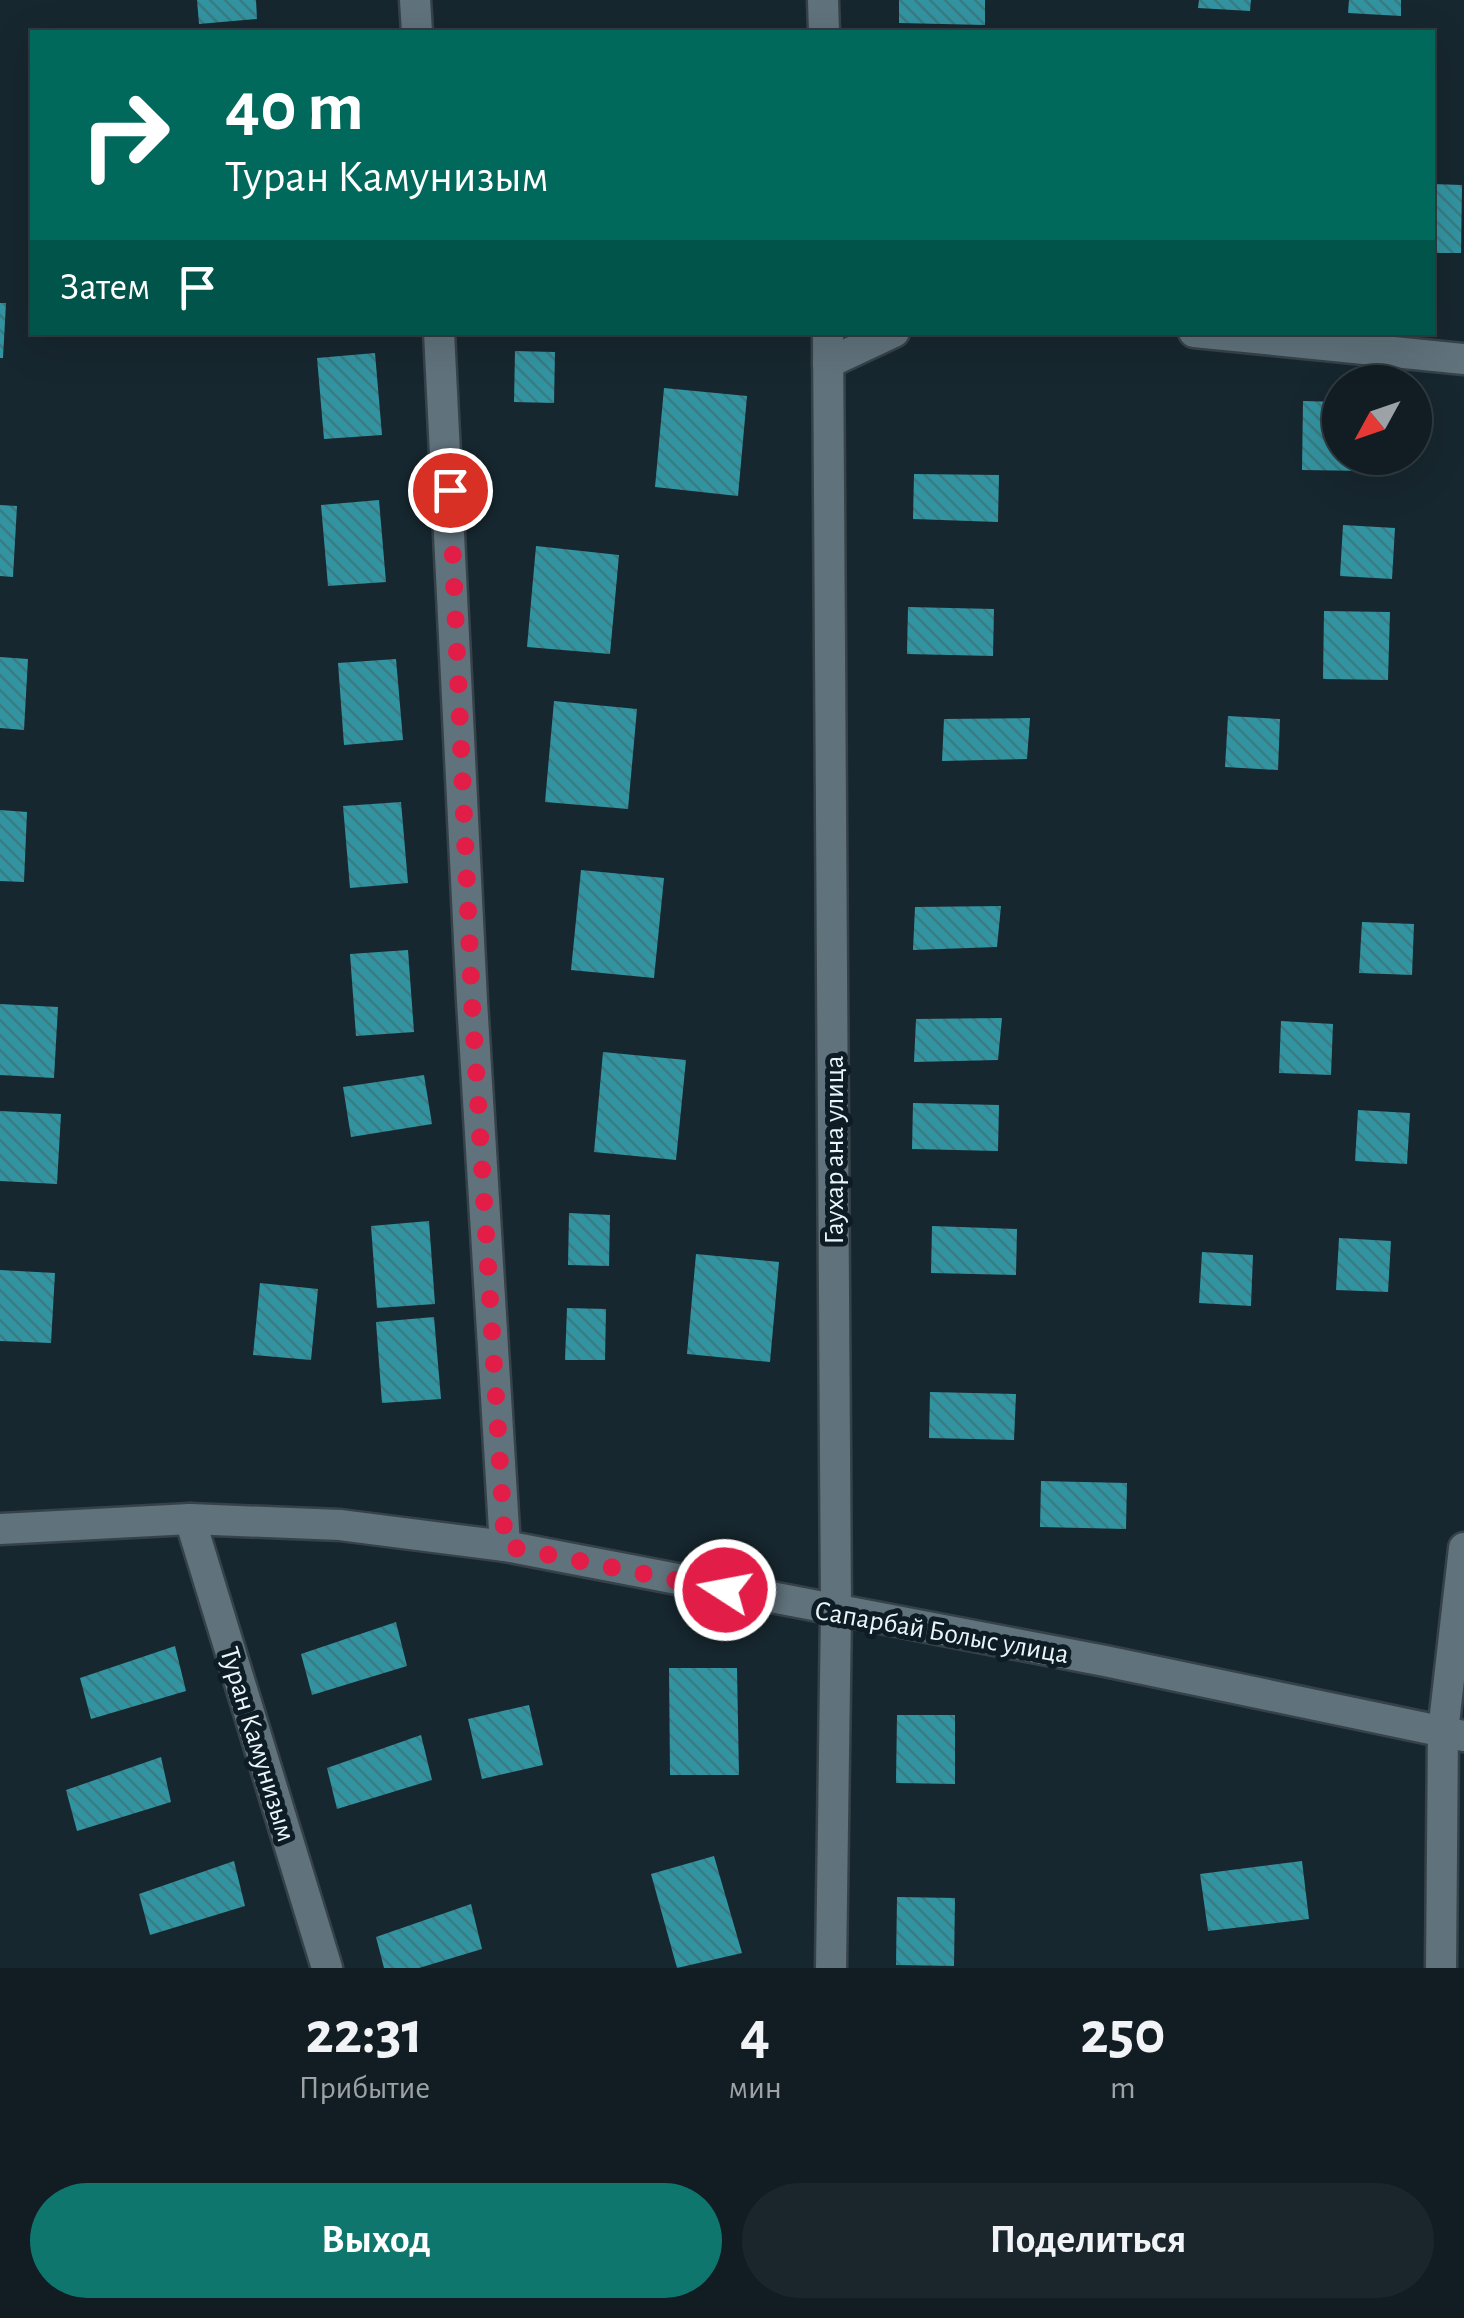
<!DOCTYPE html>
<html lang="ru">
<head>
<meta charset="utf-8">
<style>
  :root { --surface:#111d23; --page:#1a262b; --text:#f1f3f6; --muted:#9ca2a6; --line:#303b41; --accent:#0f766e }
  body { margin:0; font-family:"Alegreya Sans",sans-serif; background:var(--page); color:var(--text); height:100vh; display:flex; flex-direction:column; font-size:38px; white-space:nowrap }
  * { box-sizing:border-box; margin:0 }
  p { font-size:32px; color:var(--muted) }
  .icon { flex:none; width:55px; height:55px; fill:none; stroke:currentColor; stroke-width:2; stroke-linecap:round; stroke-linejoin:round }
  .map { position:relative; height:1968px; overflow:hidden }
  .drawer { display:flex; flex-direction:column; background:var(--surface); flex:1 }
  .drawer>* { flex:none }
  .hud { position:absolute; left:30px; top:30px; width:1405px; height:305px; border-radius:0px; box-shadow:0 10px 40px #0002,0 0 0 2px var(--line); background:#00695c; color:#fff; overflow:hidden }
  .needle { width:65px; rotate:230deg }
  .fabs { position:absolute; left:1322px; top:365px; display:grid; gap:20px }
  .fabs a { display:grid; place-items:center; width:110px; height:110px; border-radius:50%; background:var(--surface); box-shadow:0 10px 40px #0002,0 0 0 2px var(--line); font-size:50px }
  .pin { position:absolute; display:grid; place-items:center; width:85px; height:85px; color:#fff; margin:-42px; border:5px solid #fff; border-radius:50%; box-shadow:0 2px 10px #0007 }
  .me { position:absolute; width:110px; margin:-55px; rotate:281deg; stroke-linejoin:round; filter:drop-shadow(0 0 8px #0008) }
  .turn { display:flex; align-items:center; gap:35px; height:210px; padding:0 30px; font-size:45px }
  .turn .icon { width:130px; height:130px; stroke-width:2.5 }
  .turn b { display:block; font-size:70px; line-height:85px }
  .then { display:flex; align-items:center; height:95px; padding:0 30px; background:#0003; gap:20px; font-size:38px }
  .eta { display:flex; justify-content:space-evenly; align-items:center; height:170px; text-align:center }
  .eta b { font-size:60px; font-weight:700; line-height:70px }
  .button { display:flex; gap:20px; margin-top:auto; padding:20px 30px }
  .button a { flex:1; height:115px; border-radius:60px; background:var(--accent); color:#fff; font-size:40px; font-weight:700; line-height:115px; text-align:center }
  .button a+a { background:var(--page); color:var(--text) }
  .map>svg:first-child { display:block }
  .building { fill:url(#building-back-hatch) }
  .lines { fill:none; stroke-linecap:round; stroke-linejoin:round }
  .minor-casing { stroke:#364249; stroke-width:35 }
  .minor { stroke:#60727c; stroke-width:30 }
  .route { stroke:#e11d48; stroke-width:18; stroke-dasharray:0 32.4 }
  .labels { text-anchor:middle; stroke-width:10; stroke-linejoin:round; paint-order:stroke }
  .street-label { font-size:28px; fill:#ebf5fa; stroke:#0e1d25 }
</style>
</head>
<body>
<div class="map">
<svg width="1464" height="1968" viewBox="0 0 1464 1968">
  <defs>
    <pattern id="building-back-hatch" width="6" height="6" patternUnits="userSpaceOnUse" patternTransform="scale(2.5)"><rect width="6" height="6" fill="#3394a1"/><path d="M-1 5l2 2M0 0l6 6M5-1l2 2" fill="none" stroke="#3a7a83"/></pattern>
  </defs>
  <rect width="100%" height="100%" fill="#17272f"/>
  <g class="building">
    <polygon points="197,0 256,0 257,19 199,24"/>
    <polygon points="899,0 985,0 985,25 899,23"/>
    <polygon points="1199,0 1251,0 1250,11 1198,8"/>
    <polygon points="1349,0 1401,0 1401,16 1348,13"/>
    <polygon points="1432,184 1462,185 1461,253 1432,253"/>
    <polygon points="0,303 6,303 3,358 0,358"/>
    <polygon points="515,351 555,352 554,403 514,402"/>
    <polygon points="375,353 382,435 324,439 317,358"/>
    <polygon points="664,388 747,396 738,496 655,487"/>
    <polygon points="1303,401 1340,402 1340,458 1368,458 1367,471 1302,470"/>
    <polygon points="914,474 999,475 998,522 913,519"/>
    <polygon points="379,500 386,582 328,586 321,505"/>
    <polygon points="0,505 17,506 13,577 0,576"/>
    <polygon points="1343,525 1395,528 1392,579 1340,576"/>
    <polygon points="536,546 619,555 610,654 527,647"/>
    <polygon points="908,607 994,609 993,656 907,654"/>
    <polygon points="1324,611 1390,612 1388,680 1323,679"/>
    <polygon points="0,657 28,659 24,730 0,728"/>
    <polygon points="396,659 403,740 344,745 338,663"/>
    <polygon points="554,701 637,709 628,809 545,802"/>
    <polygon points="1228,716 1280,719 1278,770 1225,767"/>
    <polygon points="1030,718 1027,759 942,761 944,719"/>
    <polygon points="401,802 408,883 350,888 343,806"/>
    <polygon points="0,810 27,812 24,882 0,881"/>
    <polygon points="581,870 664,878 654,978 571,970"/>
    <polygon points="1001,906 997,947 913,950 915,907"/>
    <polygon points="1362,922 1414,924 1412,975 1359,973"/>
    <polygon points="408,950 414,1032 356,1036 350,954"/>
    <polygon points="0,1004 58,1007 54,1078 0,1075"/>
    <polygon points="1002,1018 998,1060 914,1062 916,1019"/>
    <polygon points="1281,1021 1333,1024 1331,1075 1279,1073"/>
    <polygon points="603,1052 686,1060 676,1160 594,1152"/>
    <polygon points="424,1075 432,1124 351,1137 343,1087"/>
    <polygon points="913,1103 999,1105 998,1151 912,1149"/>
    <polygon points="1358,1110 1410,1113 1407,1164 1355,1161"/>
    <polygon points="0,1111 61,1114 57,1184 0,1181"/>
    <polygon points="569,1213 610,1215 609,1266 568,1265"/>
    <polygon points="429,1221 435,1304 377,1308 371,1226"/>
    <polygon points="932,1226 1017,1229 1016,1275 931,1273"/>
    <polygon points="1339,1238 1391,1241 1388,1292 1336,1290"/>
    <polygon points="1202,1252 1253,1255 1251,1306 1199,1303"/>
    <polygon points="696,1254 779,1262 770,1362 687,1354"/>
    <polygon points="0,1270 55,1273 51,1343 0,1341"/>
    <polygon points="260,1283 318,1289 311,1360 253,1355"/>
    <polygon points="567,1308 606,1309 605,1360 565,1360"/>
    <polygon points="434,1317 441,1399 382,1403 376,1322"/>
    <polygon points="930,1392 1016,1394 1014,1440 929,1438"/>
    <polygon points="1041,1481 1127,1483 1126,1529 1040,1527"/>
    <polygon points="396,1622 407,1666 312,1695 301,1654"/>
    <polygon points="175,1646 186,1691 91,1719 80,1678"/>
    <polygon points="669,1668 737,1668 739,1775 670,1775"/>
    <polygon points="529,1705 543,1765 482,1779 468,1719"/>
    <polygon points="897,1715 955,1715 955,1784 896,1783"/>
    <polygon points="421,1735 432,1780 337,1809 327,1768"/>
    <polygon points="161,1757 171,1802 77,1831 66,1790"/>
    <polygon points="714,1856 742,1953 677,1968 651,1874"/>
    <polygon points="234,1861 245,1906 150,1935 139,1894"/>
    <polygon points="1302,1861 1309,1919 1208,1931 1200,1874"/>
    <polygon points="897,1897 955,1898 954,1966 896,1965"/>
    <polygon points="471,1904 482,1949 419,1968 384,1968 376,1937"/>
  </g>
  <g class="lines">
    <g class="minor-casing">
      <g id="minor">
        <polyline points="415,0 417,32"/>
        <polyline points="823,0 824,32"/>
        <polyline points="439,332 472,1001 505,1546"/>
        <polyline points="828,332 836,1612 831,1968"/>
        <polyline points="1194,332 1464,359"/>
        <polyline points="828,363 894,332"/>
        <polyline points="190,1519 327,1968"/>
        <polyline points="0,1529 190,1519 340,1525 505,1546 1105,1661 1464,1736"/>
        <polyline points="1441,1968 1443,1732 1464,1548"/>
      </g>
    </g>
    <use href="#minor" class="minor"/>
  </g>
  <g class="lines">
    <polyline class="route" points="450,490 472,1002 505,1546 725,1590"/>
  </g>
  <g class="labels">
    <g class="street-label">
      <text transform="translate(833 1150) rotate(-90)" y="10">Гаухар ана улица</text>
      <text transform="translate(942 1631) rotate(10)" y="10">Сапарбай Болыс улица</text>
      <text transform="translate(259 1744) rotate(73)" y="10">Туран Камунизым</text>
    </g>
  </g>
</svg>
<div class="fabs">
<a><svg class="needle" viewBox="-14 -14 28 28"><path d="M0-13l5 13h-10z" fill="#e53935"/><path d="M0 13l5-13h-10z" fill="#9ca2a6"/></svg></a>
</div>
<div class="pin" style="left:450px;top:490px;background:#d93025"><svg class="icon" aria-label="arrive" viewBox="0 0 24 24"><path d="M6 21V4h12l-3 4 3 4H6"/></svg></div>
<svg class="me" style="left:725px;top:1590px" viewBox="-20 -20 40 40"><circle r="17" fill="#e11d48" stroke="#fff" stroke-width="3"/><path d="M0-11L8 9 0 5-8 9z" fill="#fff"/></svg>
<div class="hud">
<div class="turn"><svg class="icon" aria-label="right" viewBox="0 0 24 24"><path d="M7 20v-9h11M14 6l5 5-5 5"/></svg><div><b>40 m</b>Туран Камунизым</div></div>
<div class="then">Затем<svg class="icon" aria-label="arrive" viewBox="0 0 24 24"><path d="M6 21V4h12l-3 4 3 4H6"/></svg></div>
</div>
</div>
<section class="drawer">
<div class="eta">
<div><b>22:31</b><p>Прибытие</p></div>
<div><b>4</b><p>мин</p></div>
<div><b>250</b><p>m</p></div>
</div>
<div class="button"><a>Выход</a><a>Поделиться</a></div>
</section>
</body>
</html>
